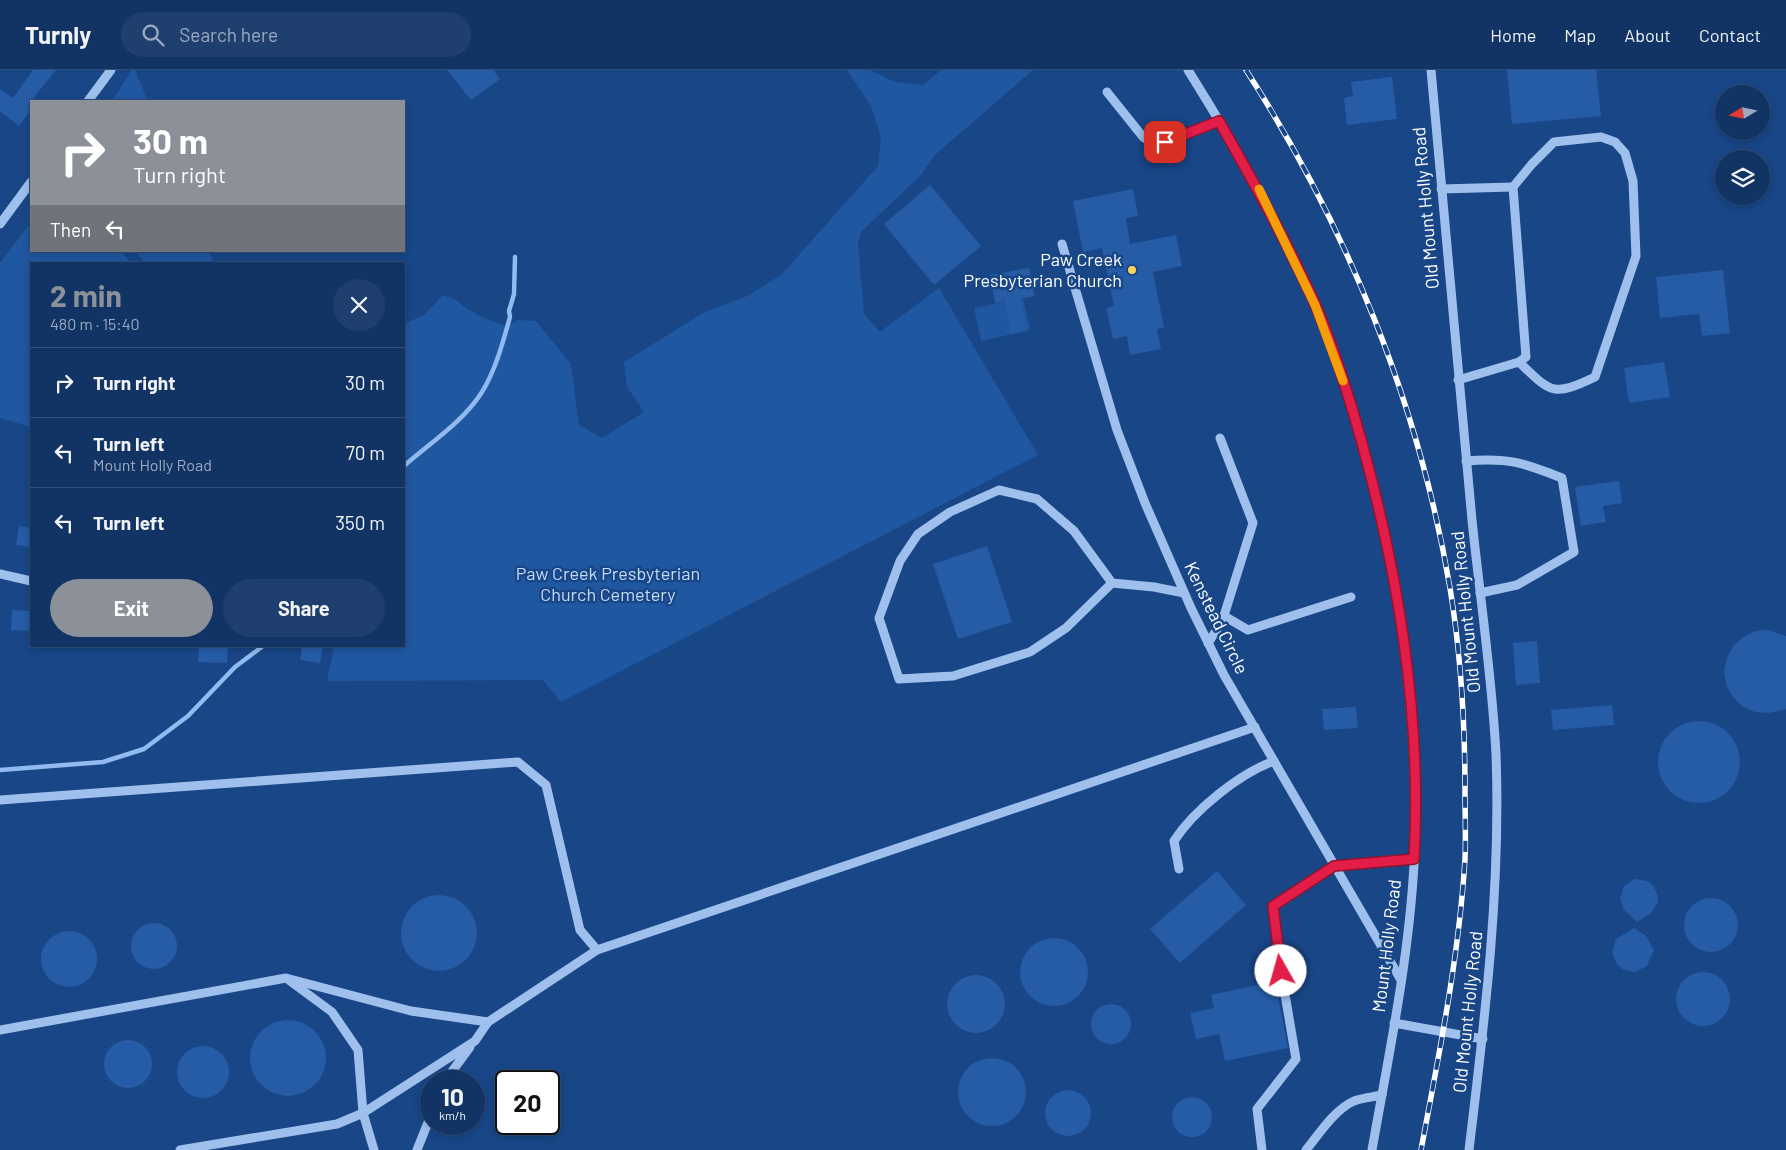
<!DOCTYPE html>
<html lang="en">
<head>
<meta charset="utf-8">
<style>
  :root { --surface:#123465; --page:#1f3f6e; --text:#f1f3f6; --muted:#9caabf; --line:#314f79; --accent:#8c9099 }
  body { margin:0; font-family:Barlow,sans-serif; background:var(--page); color:var(--text); height:100vh; display:flex; flex-direction:column; font-size:19px; white-space:nowrap }
  * { box-sizing:border-box; margin:0 }
  p { font-size:16px; color:var(--muted) }
  .icon { flex:none; width:28px; height:28px; fill:none; stroke:currentColor; stroke-width:2; stroke-linecap:round; stroke-linejoin:round }
  .map { position:relative; flex:1; overflow:hidden }
  .side { position:absolute; left:30px; top:192px; width:375px; height:385px; display:flex; flex-direction:column; background:var(--surface); border-radius:0px; box-shadow:0 2px 8px #0003,0 0 0 1px var(--line) }
  .side>* { flex:none }
  .top-card { position:absolute; left:30px; top:30px; width:375px; height:152px; border-radius:0px; box-shadow:0 2px 8px #0003,0 0 0 1px var(--line); background:#8c9099; color:#fff; overflow:hidden }
  .needle { width:32px; rotate:260deg }
  .buttons { position:absolute; left:1715px; top:15px; display:grid; gap:10px }
  .buttons a { display:grid; place-items:center; width:55px; height:55px; border-radius:50%; background:var(--surface); box-shadow:0 2px 8px #0003,0 0 0 1px var(--line); font-size:25px }
  .speed { position:absolute; left:420px; top:1000px; display:flex; gap:10px; font-size:25px; font-weight:700; text-align:center }
  .speed>* { display:grid; place-content:center; width:65px; height:65px; border-radius:50%; background:var(--surface); box-shadow:0 2px 8px #0003,0 0 0 1px var(--line); line-height:1 }
  .speed small { font-size:12px; font-weight:400 }
  .speed .limit { border:2px solid #111; border-radius:8px; background:#fff; color:#111 }
  .pin { position:absolute; display:grid; place-items:center; width:42px; height:42px; color:#fff; margin:-21px; border-radius:10px; box-shadow:0 2px 8px #0006 }
  .me { position:absolute; width:55px; margin:-28px; rotate:353deg; stroke-linejoin:round; filter:drop-shadow(0 0 4px #0008) }
  .turn { display:flex; align-items:center; gap:18px; height:105px; padding:0 20px; font-size:22px }
  .turn .icon { width:65px; height:65px; stroke-width:2.5 }
  .turn b { display:block; font-size:35px; line-height:42px }
  .then { display:flex; align-items:center; height:48px; padding:0 20px; background:#0003; gap:10px; font-size:19px }
  .round { display:grid; place-items:center; flex:none; width:52px; height:52px; border-radius:26px; background:var(--page) }
  .head { display:flex; align-items:center; justify-content:space-between; height:85px; padding:0 20px }
  h1 { font-size:30px; font-weight:700; line-height:38px; color:var(--accent) }
  .action { display:flex; gap:10px; margin-top:auto; padding:10px 20px }
  .action a { flex:1; height:58px; border-radius:30px; background:var(--accent); color:#fff; font-size:20px; font-weight:700; line-height:58px; text-align:center }
  .action a+a { background:var(--page); color:var(--text) }
  ul { padding:0; list-style:none }
  li { display:flex; align-items:center; gap:15px; height:70px; padding:0 20px; border-top:1px solid var(--line) }
  li div { flex:1 }
  li b { display:block; font-size:19px }
  li em { font-style:normal }
  header { display:flex; align-items:center; gap:30px; box-sizing:border-box; height:70px; padding:0 25px; background:var(--surface); border-bottom:1px solid var(--line) }
  header strong { font-size:24px }
  nav { display:flex; gap:28px; margin-inline-start:auto; font-size:18px }
  .search { width:350px; height:45px; background:var(--page); display:flex; align-items:center; gap:12px; box-sizing:border-box; padding:0 18px; border-radius:28px; color:var(--muted); font-size:19px }
  .map>svg:first-child { display:block }
  .green { fill:#2057a1 }
  .lines { fill:none; stroke-linecap:round; stroke-linejoin:round }
  .stream { stroke:#91bbf0; stroke-width:4.5 }
  .building { fill:#265ca6 }
  .minor { stroke:#9fc0ed; stroke-width:9 }
  .rail-casing { stroke:#fff; stroke-width:5.5 }
  .rail { stroke:#184687; stroke-width:4; stroke-dasharray:11; stroke-linecap:butt }
  .route-casing { stroke:#92132f; stroke-width:12 }
  .route { stroke:#e11d48; stroke-width:9 }
  .slow { stroke:#f59e0b; stroke-width:9 }
  .poi-dot { fill:#ffd45b; stroke:#184687; stroke-width:2 }
  .labels { text-anchor:middle; stroke-width:5; stroke-linejoin:round; paint-order:stroke }
  .street-label { font-size:18px; fill:#fff; stroke:#184687 }
  .poi-label { font-size:18px; fill:#fff; stroke:#184687; text-anchor:end }
  .park-label { font-size:18px; fill:#c4dbfa; stroke:#184687 }
</style>
</head>
<body>
<header>
<strong>Turnly</strong>
<div class="search"><svg class="icon" aria-label="search" viewBox="0 0 24 24"><circle cx="10" cy="10" r="6"/><path d="M15 15l6 6"/></svg>Search here</div>
<nav><a>Home</a><a>Map</a><a>About</a><a>Contact</a></nav>
</header>
<div class="map">
<svg width="1786" height="1080" viewBox="0 0 1786 1080">
  <rect width="100%" height="100%" fill="#184687"/>
  <g class="green">
    <polygon points="132,0 135,0 148,31 112,31"/>
    <path d="M847,0H870L895,12L923,15L941,0H1033L935,85L921,105L861,162L858,173L864,244L880,262L939,218L1038,385L561,632L543,610L327,611L334,576H404V254L424,245L442,226C454,226 457,231 466,238C479,246 493,252 507,256L518,250L536,251L571,294L579,355L602,368L644,342L627,317L624,292L703,243L747,226L781,205L878,96L881,67L871,36Z"/>
    <polygon points="31,152 31,181 120,181 132,194 31,194 31,357 0,348 0,193"/>
    <polygon points="136,181 209,181 214,194 145,194"/>
    <polygon points="1023,228 1030,260 981,271 974,238"/>
  </g>
  <g class="lines">
    <g class="stream">
      <path d="M404,396C430,373 463,352 482,322C496,299 503,272 510,247L509,241L514,224L515,187"/>
      <polyline points="0,700 103,692 144,679 188,646 235,597 263,576"/>
    </g>
  </g>
  <g class="building">
    <polygon points="33,0 56,0 31,31 28,39 30,41 19,56 0,41 0,19 13,28"/>
    <polygon points="447,0 493,0 500,9 471,30"/>
    <polygon points="1507,0 1596,0 1601,46 1512,54"/>
    <polygon points="1392,7 1397,49 1347,55 1344,28 1353,26 1351,12"/>
    <polygon points="930,115 981,176 934,215 884,154"/>
    <polygon points="1133,119 1138,146 1126,148 1130,174 1176,165 1182,196 1153,202 1164,258 1157,259 1161,279 1130,285 1127,266 1113,269 1106,238 1114,236 1102,178 1083,182 1073,131"/>
    <polygon points="1029,198 1035,226 1021,229 1026,261 1011,264 1005,231 995,233 990,205"/>
    <polygon points="1723,200 1730,263 1702,266 1699,244 1660,248 1656,207"/>
    <polygon points="1664,292 1670,327 1629,333 1624,298"/>
    <polygon points="1619,411 1622,433 1603,436 1606,452 1581,456 1575,417"/>
    <polygon points="19,456 31,458 31,477 16,475"/>
    <polygon points="987,476 1012,552 958,569 933,494"/>
    <polygon points="12,540 31,541 31,561 11,560"/>
    <polygon points="1768,560 1786,566 1786,639 1769,643 1755,642 1742,636 1732,626 1726,614 1724,601 1727,588 1733,576 1743,567 1755,561"/>
    <polygon points="1537,571 1540,613 1516,615 1513,573"/>
    <polygon points="199,576 228,576 227,593 198,592"/>
    <polygon points="302,576 323,576 320,593 300,590"/>
    <polygon points="1612,635 1614,655 1553,660 1551,640"/>
    <polygon points="1356,637 1358,658 1324,660 1322,639"/>
    <circle cx="1699" cy="692" r="41"/>
    <polygon points="1217,801 1246,835 1180,893 1150,859"/>
    <polygon points="1635,809 1648,811 1653,815 1658,826 1658,832 1651,843 1637,852 1624,840 1620,828 1624,816"/>
    <circle cx="439" cy="863" r="38"/>
    <circle cx="1711" cy="855" r="27"/>
    <circle cx="154" cy="876" r="23"/>
    <polygon points="1634,858 1646,866 1654,880 1647,896 1635,902 1622,899 1617,894 1612,882 1616,869"/>
    <circle cx="69" cy="889" r="28"/>
    <circle cx="1054" cy="902" r="34"/>
    <circle cx="1703" cy="929" r="27"/>
    <circle cx="976" cy="934" r="29"/>
    <polygon points="1275,911 1288,978 1225,991 1219,964 1196,969 1190,943 1214,938 1211,925"/>
    <circle cx="1111" cy="954" r="20"/>
    <circle cx="288" cy="988" r="38"/>
    <circle cx="128" cy="994" r="24"/>
    <circle cx="203" cy="1002" r="26"/>
    <circle cx="992" cy="1022" r="34"/>
    <circle cx="1068" cy="1043" r="23"/>
    <circle cx="1192" cy="1047" r="20"/>
  </g>
  <g class="lines">
    <g class="minor">
      <path d="M1188,0C1235,75 1279,152 1315,234C1334,279 1349,326 1362,374C1398,503 1417,637 1415,771C1412,875 1390,978 1372,1080"/>
      <path d="M1431,0C1444,150 1457,300 1472,450C1480,528 1492,606 1496,684C1501,817 1485,948 1469,1080"/>
      <polyline points="1107,22 1143,67 1152,73 1165,72 1219,51"/>
      <polyline points="88,31 111,0"/>
      <polyline points="1441,119 1513,117"/>
      <polyline points="0,154 31,112"/>
      <polyline points="1062,174 1117,360 1145,433 1191,538 1224,605 1401,910"/>
      <path d="M1458,310L1519,292L1526,287L1513,117L1532,94L1554,72L1601,67L1615,72L1625,83L1633,111L1636,186L1595,307C1553,327 1551,323 1519,292"/>
      <path d="M1466,391C1508,387 1524,393 1562,408L1574,482L1517,515L1480,523"/>
      <polyline points="0,504 31,511"/>
      <polyline points="1112,513 1074,461 1037,429 999,420 950,442 918,464 900,491 879,548 899,609 953,606 1030,582 1066,558 1112,513 1154,517 1184,523"/>
      <polyline points="1224,546 1248,560 1351,527"/>
      <polyline points="1208,573 1222,552 1253,453 1220,368"/>
      <polyline points="0,730 518,692 546,715 580,860 597,880"/>
      <path d="M1179,799L1174,771C1194,740 1239,704 1274,691"/>
      <polyline points="290,911 332,942 358,980 363,1043 374,1080"/>
      <polyline points="1394,953 1483,969"/>
      <polyline points="0,960 286,908 411,941 488,952 597,880 1255,657"/>
      <polyline points="445,1011 470,977"/>
      <polyline points="180,1080 337,1054 363,1043 475,971 488,952"/>
      <polyline points="417,1080 431,1045"/>
      <polyline points="1262,1080 1257,1039 1296,989 1281,901 1273,836 1334,796 1414,789"/>
      <path d="M1306,1080C1319,1064 1334,1040 1354,1031C1362,1028 1373,1027 1382,1025"/>
    </g>
    <g class="rail-casing">
      <path id="rail" d="M1246,0C1347,157 1419,334 1450,518C1461,585 1465,654 1465,721C1465,744 1466,767 1465,789C1459,887 1439,984 1421,1080"/>
    </g>
    <use href="#rail" class="rail"/>
  </g>
  <g class="lines">
    <g class="route-casing">
      <path id="route" d="M1165,72L1219,51C1253,111 1286,170 1315,234C1334,278 1349,326 1362,373C1399,507 1422,649 1414,789L1334,796L1273,836L1281,901"/>
    </g>
    <use href="#route" class="route"/>
    <polyline class="slow" points="1259,119 1315,235 1343,311"/>
  </g>
  <circle class="poi-dot" cx="1132" cy="200" r="5"/>
  <g class="labels">
    <g class="street-label">
      <text transform="translate(1426 138) rotate(-95)" y="6">Old Mount Holly Road</text>
      <text transform="translate(1466 542) rotate(-96)" y="6">Old Mount Holly Road</text>
      <text transform="translate(1216 548) rotate(64)" y="6">Kenstead Circle</text>
      <text transform="translate(1387 876) rotate(-83)" y="6">Mount Holly Road</text>
      <text transform="translate(1468 942) rotate(-84)" y="6">Old Mount Holly Road</text>
    </g>
    <g class="poi-label">
      <text x="1122" y="196">Paw Creek<tspan x="1122" dy="21">Presbyterian Church</tspan></text>
    </g>
    <g class="park-label">
      <text x="608" y="510">Paw Creek Presbyterian<tspan x="608" dy="21">Church Cemetery</tspan></text>
    </g>
  </g>
</svg>
<div class="buttons">
<a><svg class="needle" viewBox="-14 -14 28 28"><path d="M0-13l5 13h-10z" fill="#e53935"/><path d="M0 13l5-13h-10z" fill="#9caabf"/></svg></a>
<a><svg class="icon" aria-label="layers" viewBox="0 0 24 24"><path d="M12 4l9 5-9 5-9-5zM3 14l9 5 9-5"/></svg></a>
</div>
<div class="speed"><div>10<small>km/h</small></div><div class="limit">20</div></div>
<div class="pin" style="left:1165px;top:72px;background:#d93025"><svg class="icon" aria-label="arrive" viewBox="0 0 24 24"><path d="M6 21V4h12l-3 4 3 4H6"/></svg></div>
<svg class="me" style="left:1281px;top:901px" viewBox="-20 -20 40 40"><circle r="19" fill="#fff"/><path d="M0-13L10 11 0 6-10 11z" fill="#e11d48"/></svg>
<div class="top-card">
<div class="turn"><svg class="icon" aria-label="right" viewBox="0 0 24 24"><path d="M7 20v-9h11M14 6l5 5-5 5"/></svg><div><b>30 m</b>Turn right</div></div>
<div class="then">Then<svg class="icon" aria-label="left" viewBox="0 0 24 24"><path d="M17 20v-9H6M10 6l-5 5 5 5"/></svg></div>
</div>
<section class="side">
<div class="head"><div><h1>2 min</h1><p>480 m · 15:40</p></div><a class="round"><svg class="icon" aria-label="close" viewBox="0 0 24 24"><path d="M6 6l12 12M18 6L6 18"/></svg></a></div>
<ul>
<li><svg class="icon" aria-label="right" viewBox="0 0 24 24"><path d="M7 20v-9h11M14 6l5 5-5 5"/></svg><div><b>Turn right</b></div><em>30 m</em></li>
<li><svg class="icon" aria-label="left" viewBox="0 0 24 24"><path d="M17 20v-9H6M10 6l-5 5 5 5"/></svg><div><b>Turn left</b><p>Mount Holly Road</p></div><em>70 m</em></li>
<li><svg class="icon" aria-label="left" viewBox="0 0 24 24"><path d="M17 20v-9H6M10 6l-5 5 5 5"/></svg><div><b>Turn left</b></div><em>350 m</em></li>
</ul>
<div class="action"><a>Exit</a><a>Share</a></div>
</section>
</div>
</body>
</html>
